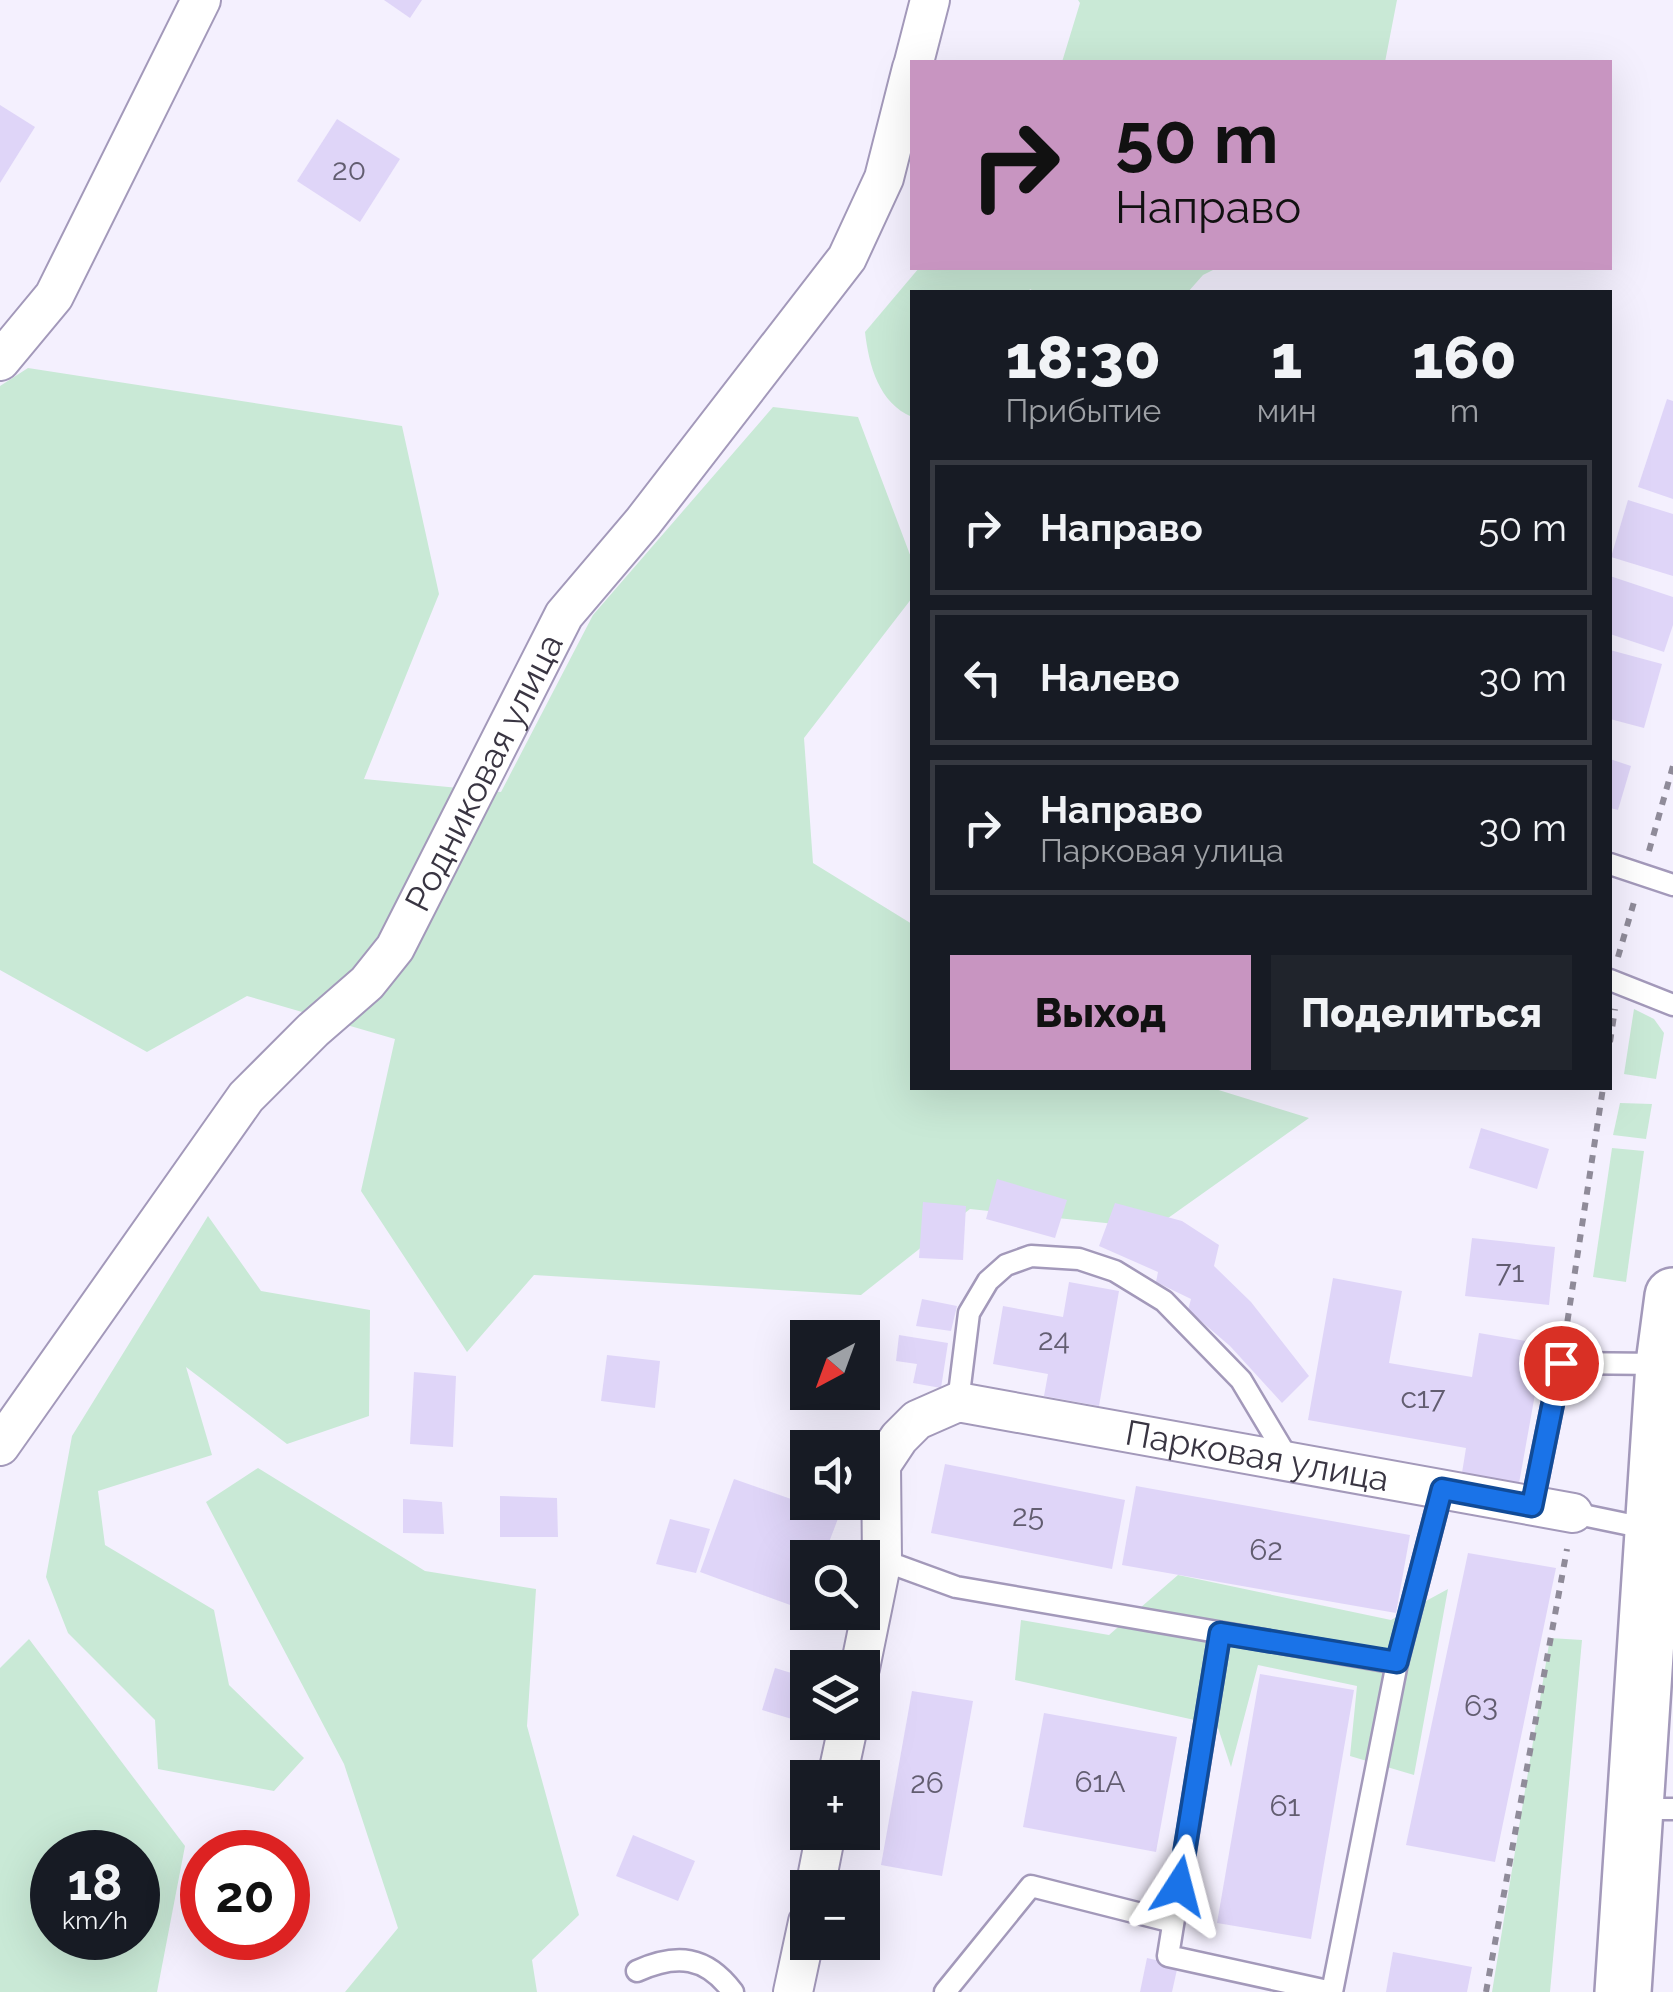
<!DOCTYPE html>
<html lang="ru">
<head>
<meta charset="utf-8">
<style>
  :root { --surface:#171b24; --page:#20242c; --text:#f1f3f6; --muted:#9ea1a6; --line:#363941; --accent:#c895c1 }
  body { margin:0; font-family:Raleway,sans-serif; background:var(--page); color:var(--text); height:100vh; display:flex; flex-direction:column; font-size:38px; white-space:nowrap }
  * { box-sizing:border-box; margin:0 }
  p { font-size:32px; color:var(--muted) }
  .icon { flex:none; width:55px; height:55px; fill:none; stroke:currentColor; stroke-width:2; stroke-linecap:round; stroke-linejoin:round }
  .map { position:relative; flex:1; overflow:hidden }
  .details { position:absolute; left:910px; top:290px; width:702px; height:800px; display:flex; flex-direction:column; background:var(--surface); border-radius:0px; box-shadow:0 10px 40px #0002 }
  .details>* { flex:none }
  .guide { position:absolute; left:910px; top:60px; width:702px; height:210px; border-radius:0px; box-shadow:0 10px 40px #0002; background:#c895c1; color:#111; overflow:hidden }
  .needle { width:65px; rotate:221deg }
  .tools { position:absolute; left:790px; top:1320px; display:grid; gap:20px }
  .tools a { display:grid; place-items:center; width:90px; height:90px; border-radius:0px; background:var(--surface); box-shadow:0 10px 40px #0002; font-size:50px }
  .speed { position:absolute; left:30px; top:1830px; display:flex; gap:20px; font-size:50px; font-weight:700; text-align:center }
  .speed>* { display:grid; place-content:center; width:130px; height:130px; border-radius:50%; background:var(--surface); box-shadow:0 10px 40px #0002; line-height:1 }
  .speed small { font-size:25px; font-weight:400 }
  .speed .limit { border:15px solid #d22; background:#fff; color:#111 }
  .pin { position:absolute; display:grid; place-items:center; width:85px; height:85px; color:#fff; margin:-42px; border:5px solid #fff; border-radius:50%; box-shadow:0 2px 10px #0007 }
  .me { position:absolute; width:110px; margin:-55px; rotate:9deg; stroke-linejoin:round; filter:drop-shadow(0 0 8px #0008) }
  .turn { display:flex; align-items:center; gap:35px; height:210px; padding:0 40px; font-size:45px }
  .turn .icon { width:130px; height:130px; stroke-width:2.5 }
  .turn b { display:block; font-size:70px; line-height:85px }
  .eta { display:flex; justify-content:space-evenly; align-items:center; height:170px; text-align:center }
  .eta b { font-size:60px; font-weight:800; line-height:70px }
  .action { display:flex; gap:20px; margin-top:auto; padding:20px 40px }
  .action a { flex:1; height:115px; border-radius:0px; background:var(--accent); color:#111; font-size:40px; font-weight:800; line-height:115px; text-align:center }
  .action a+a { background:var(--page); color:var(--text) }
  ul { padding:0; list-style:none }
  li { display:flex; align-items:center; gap:30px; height:135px; margin:0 20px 15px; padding:0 20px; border:5px solid var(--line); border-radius:0px }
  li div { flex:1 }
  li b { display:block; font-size:38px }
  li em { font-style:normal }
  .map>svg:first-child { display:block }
  .green { fill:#c9e9d6; fill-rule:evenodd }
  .building { fill:#dfd5f8 }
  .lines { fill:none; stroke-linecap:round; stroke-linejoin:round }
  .lane-casing { stroke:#a399ba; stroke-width:25 }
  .street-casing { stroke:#a399ba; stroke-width:42 }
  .primary-casing { stroke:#a399ba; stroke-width:60 }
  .path { stroke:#8f8b99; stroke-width:6; stroke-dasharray:8 8; stroke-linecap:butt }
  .lane { stroke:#fff; stroke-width:20 }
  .street { stroke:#fff; stroke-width:38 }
  .primary { stroke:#fff; stroke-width:55 }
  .route-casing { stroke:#114b97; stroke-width:25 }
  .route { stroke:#1a73e8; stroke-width:18 }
  .labels { text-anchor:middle; stroke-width:10; stroke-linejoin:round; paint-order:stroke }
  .number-label { font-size:30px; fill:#625d70 }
  .street-label { font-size:35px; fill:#393542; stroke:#f4f0fe }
</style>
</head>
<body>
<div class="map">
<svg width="1673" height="1992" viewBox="0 0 1673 1992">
  <rect width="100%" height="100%" fill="#f4f0fe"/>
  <g class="green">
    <polygon points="1078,0 1397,0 1385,62 1062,62 1080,3"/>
    <path d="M919,268H1217L1203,275L1188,292H1032L1031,289L1025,292H912V417C879,403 869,366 865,332Z"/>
    <polygon points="28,368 402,426 439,594 364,779 501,792 593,615 773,407 858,417 912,560 912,598 804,738 813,863 912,924 912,1088 1212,1088 1309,1118 1154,1228 970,1209 861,1295 534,1275 467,1352 361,1191 395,1039 247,996 147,1052 0,970 0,386"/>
    <polygon points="1634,1009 1654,1019 1664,1033 1656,1079 1624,1074"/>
    <polygon points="1620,1103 1652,1104 1646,1139 1613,1135"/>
    <polygon points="1612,1148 1644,1151 1626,1282 1593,1277"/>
    <polygon points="208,1216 261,1291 370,1310 369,1416 287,1444 186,1367 212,1455 98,1491 105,1545 214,1610 229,1685 304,1758 274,1791 158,1769 155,1720 68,1633 46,1577 72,1436"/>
    <polygon points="258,1468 425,1571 536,1589 527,1726 579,1915 532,1960 537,1992 345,1992 398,1928 344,1764 206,1502"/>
    <polygon points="1178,1575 1391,1620 1448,1589 1414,1775 1350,1756 1357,1686 1258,1665 1231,1767 1217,1725 1015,1680 1021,1620 1109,1635"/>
    <polygon points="1550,1638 1582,1640 1550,1992 1492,1992"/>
    <path d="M29,1639L185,1846L157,1992H0V1668ZM138,1852V1938H52V1852Z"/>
  </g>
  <g class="building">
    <polygon points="384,0 422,0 410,18"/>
    <polygon points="0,105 35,127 0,183"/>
    <polygon points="337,119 400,159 360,222 297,181"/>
    <polygon points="1667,399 1673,401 1673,499 1638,487"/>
    <polygon points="1628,500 1673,514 1673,576 1611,557"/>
    <polygon points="1610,576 1673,597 1673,625 1664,652 1610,634"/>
    <polygon points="1610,650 1662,664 1644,728 1610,719"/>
    <polygon points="1610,759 1631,766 1618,810 1610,808"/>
    <polygon points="1481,1128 1549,1149 1537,1189 1469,1168"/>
    <polygon points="997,1179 1067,1200 1055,1238 986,1219"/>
    <polygon points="923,1202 966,1206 963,1260 919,1258"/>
    <polygon points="1115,1203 1182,1221 1219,1245 1214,1266 1251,1302 1309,1376 1282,1403 1230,1346 1188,1310 1191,1299 1156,1282 1158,1272 1099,1246"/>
    <polygon points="1472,1238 1555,1247 1549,1305 1465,1296"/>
    <polygon points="1333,1278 1402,1291 1389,1363 1472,1377 1479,1333 1544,1344 1518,1489 1461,1479 1466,1448 1308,1420"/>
    <polygon points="1069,1282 1119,1291 1099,1406 1044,1396 1048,1374 993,1364 1003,1306 1063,1317"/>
    <polygon points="922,1299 957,1306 951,1331 916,1326"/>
    <polygon points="899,1335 948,1343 941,1388 913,1383 917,1364 896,1361"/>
    <polygon points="607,1355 660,1361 655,1408 601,1401"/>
    <polygon points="414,1372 456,1376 453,1447 410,1444"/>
    <polygon points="945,1464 1125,1500 1112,1569 931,1533"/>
    <polygon points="734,1479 839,1516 823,1558 808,1558 808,1601 804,1610 700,1572"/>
    <polygon points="1136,1486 1410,1535 1396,1613 1122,1565"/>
    <polygon points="500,1496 557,1498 558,1537 500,1537"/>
    <polygon points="403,1499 442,1502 444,1534 403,1533"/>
    <polygon points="670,1519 710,1529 696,1573 656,1564"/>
    <polygon points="1468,1553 1556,1568 1495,1862 1406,1845"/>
    <polygon points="775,1668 808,1678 805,1723 762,1710"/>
    <polygon points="1260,1674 1354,1690 1311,1939 1217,1923"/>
    <polygon points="912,1691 973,1701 942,1876 881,1865"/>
    <polygon points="1044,1713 1177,1737 1156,1852 1023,1827"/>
    <polygon points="633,1835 695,1861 678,1901 616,1876"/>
    <polygon points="1393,1952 1472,1967 1467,1992 1386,1992"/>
    <polygon points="1147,1958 1178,1965 1172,1992 1140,1992"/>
  </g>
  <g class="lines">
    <g class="lane-casing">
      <g id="lane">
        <polyline points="1610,864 1673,885"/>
        <polyline points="1610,980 1673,1005"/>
        <polyline points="958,1402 969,1313 988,1281 1006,1265 1031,1256 1079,1259 1115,1271 1164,1301 1241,1380 1290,1462"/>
        <polyline points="1532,1506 1561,1363 1662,1364"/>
        <polyline points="1573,1513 1650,1529"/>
        <polyline points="882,1560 956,1587 1397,1663"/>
        <polyline points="1220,1633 1168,1956 1332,1992 1397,1663 1442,1489"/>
        <polyline points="1639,1809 1673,1809"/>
        <path d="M637,1971C677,1953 706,1956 733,1992"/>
        <polyline points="945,1992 1031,1886 1173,1922"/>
      </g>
    </g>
    <g class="street-casing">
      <g id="street">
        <polyline points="914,62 930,0"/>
        <polyline points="0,361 54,296 201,0"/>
        <path id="s1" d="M0,1446L246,1097L313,1030L367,983L395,948L564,615L643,522L847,258L884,178L912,68"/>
        <path id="s2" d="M860,1668L882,1560L881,1465L899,1438L917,1420L958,1402L1573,1513"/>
        <polyline points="837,1778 849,1722"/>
        <polyline points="815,1888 826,1832"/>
        <polyline points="793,1992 808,1922"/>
      </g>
    </g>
    <g class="primary-casing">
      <polyline id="primary" points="1623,1992 1664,1364 1673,1296"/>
    </g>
    <g class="path">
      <polyline points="1649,851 1673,766"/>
      <polyline points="1618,957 1634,902"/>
      <polyline points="1610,1042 1615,1009"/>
      <polyline points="1565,1337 1603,1088"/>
      <polyline points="1486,1992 1567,1549"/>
    </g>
    <use href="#lane" class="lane"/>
    <use href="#street" class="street"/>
    <use href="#primary" class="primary"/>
  </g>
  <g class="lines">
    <g class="route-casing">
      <polyline id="route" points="1179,1886 1220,1633 1397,1662 1442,1489 1532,1506 1561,1363"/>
    </g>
    <use href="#route" class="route"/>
  </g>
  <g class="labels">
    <g class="number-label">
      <text x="349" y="180">20</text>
      <text x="1510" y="1282">71</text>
      <text x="1054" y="1350">24</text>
      <text x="1423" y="1408">с17</text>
      <text x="1028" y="1526">25</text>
      <text x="1266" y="1560">62</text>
      <text x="1481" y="1716">63</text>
      <text x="1100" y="1792">61А</text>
      <text x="927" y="1793">26</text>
      <text x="1285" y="1816">61</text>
    </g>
    <g class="street-label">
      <text dy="12" stroke="none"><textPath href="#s1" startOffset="835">Родниковая улица</textPath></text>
      <text dy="12" stroke="none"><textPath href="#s2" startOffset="612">Парковая улица</textPath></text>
    </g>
  </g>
</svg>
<div class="tools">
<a><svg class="needle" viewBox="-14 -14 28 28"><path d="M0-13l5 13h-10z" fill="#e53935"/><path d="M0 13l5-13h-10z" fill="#9ea1a6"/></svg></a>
<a><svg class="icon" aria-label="sound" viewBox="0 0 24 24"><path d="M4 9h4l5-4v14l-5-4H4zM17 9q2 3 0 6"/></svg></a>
<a><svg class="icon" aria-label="search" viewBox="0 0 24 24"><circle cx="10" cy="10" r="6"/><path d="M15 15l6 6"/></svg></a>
<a><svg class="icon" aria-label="layers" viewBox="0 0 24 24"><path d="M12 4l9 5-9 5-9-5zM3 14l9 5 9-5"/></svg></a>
<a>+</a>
<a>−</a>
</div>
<div class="speed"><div>18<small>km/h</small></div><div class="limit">20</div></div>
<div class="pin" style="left:1561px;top:1363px;background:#d93025"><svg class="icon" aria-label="arrive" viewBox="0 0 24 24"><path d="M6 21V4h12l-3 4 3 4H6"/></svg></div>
<svg class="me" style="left:1179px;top:1886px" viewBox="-20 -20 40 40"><path d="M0-17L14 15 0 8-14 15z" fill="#1a73e8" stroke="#fff" stroke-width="4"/></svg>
<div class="guide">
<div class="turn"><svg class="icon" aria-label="right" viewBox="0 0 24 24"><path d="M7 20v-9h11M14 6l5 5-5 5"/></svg><div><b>50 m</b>Направо</div></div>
</div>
<section class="details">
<div class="eta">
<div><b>18:30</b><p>Прибытие</p></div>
<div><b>1</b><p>мин</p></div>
<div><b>160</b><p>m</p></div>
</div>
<ul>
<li><svg class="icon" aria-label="right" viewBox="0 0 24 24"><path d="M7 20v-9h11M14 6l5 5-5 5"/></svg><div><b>Направо</b></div><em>50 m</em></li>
<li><svg class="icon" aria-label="left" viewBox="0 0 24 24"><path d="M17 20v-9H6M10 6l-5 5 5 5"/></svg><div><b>Налево</b></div><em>30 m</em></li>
<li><svg class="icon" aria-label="right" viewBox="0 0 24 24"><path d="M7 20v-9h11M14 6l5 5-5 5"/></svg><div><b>Направо</b><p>Парковая улица</p></div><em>30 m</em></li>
</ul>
<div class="action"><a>Выход</a><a>Поделиться</a></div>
</section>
</div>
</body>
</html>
